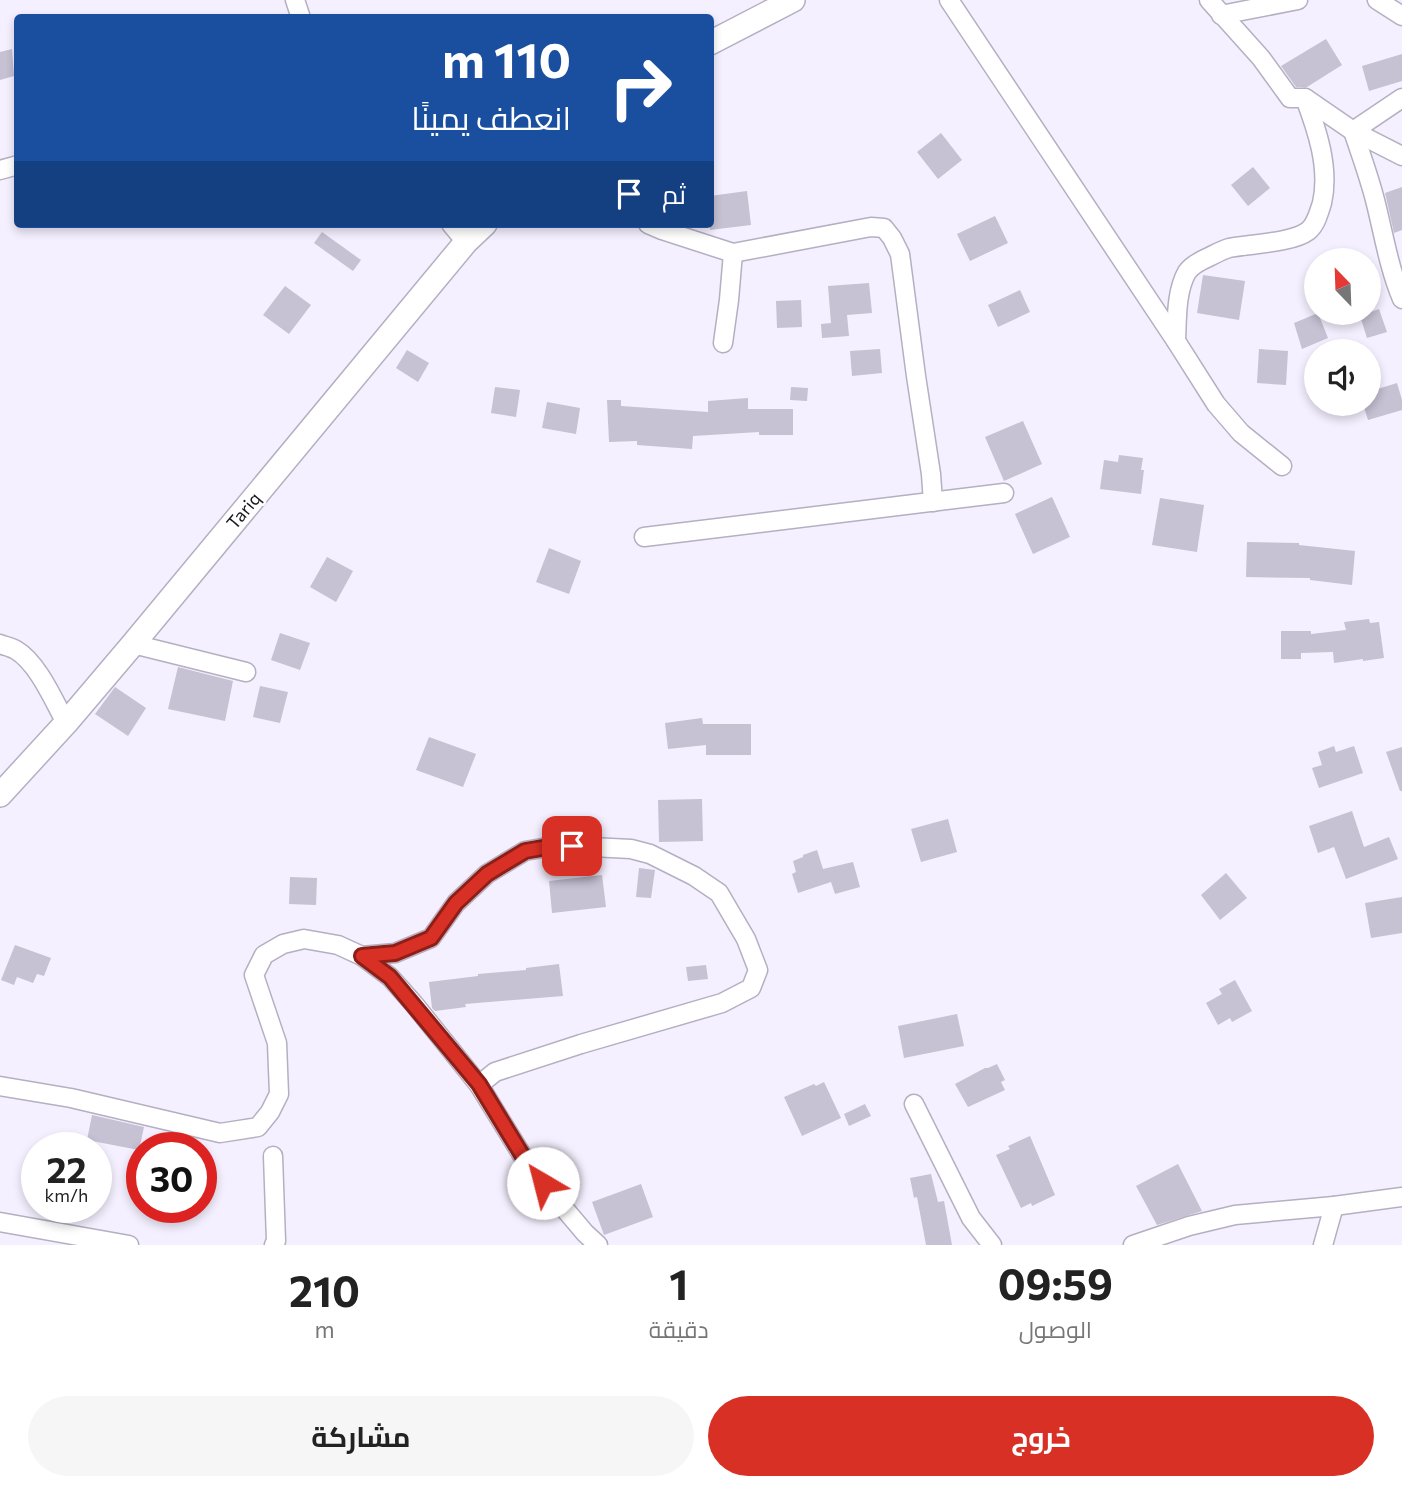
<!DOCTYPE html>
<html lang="ar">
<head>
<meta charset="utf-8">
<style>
  :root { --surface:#fff; --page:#f6f6f6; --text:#222; --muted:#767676; --accent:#d93025 }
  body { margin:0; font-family:Commissioner,Cairo,sans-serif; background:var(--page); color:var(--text); direction:rtl; height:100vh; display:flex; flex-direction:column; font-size:26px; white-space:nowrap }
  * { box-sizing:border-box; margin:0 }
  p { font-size:23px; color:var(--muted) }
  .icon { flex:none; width:38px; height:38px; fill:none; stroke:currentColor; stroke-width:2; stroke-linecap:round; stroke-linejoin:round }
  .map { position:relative; height:1245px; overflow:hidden; direction:ltr }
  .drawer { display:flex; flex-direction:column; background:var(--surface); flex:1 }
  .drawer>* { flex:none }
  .top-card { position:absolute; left:14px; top:14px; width:700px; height:214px; border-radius:7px; box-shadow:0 4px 10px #0003; direction:rtl; background:#1a4fa0; color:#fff; overflow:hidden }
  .needle { width:46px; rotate:337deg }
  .buttons { position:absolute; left:1304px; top:248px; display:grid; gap:14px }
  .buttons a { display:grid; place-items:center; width:77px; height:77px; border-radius:50%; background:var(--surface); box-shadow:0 4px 10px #0003; font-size:35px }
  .speed { position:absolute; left:21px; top:1132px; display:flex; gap:14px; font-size:35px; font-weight:700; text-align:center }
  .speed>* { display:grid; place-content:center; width:91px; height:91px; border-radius:50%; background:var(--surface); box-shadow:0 4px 10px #0003; line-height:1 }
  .speed small { font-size:18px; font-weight:400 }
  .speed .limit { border:10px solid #d22; background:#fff; color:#111 }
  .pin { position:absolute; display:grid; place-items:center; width:60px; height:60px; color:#fff; margin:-30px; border-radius:14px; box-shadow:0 4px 10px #0006 }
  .me { position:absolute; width:77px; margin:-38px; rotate:323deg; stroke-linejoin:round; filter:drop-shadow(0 0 5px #0008) }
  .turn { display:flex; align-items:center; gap:24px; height:147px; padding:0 28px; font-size:32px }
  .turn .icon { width:91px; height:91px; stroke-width:2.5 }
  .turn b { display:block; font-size:49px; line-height:60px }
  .then { display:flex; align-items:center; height:66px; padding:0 28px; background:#0003; gap:14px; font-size:26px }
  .eta { display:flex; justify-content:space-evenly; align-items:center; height:119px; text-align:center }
  .eta b { font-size:42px; font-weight:700; line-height:49px }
  .primary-button { display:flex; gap:14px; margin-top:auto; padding:14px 28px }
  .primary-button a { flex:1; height:80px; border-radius:42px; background:var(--accent); color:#fff; font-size:28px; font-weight:700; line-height:80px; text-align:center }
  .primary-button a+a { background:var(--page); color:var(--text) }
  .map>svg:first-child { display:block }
  .building { fill:#c6c1d3 }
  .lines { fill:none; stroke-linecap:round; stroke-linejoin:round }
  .minor-casing { stroke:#b5afc1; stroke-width:21 }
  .major-casing { stroke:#b5afc1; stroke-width:26 }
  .minor { stroke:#fff; stroke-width:18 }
  .major { stroke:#fff; stroke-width:23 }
  .route-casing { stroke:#8d1f18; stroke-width:18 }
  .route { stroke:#d93025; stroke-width:12 }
  .labels { text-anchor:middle; stroke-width:5; stroke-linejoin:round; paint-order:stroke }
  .street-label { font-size:18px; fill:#18161c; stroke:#fff }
</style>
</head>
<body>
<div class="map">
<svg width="1402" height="1245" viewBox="0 0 1402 1245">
  <rect width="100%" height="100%" fill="#f5f0ff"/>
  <g class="building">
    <polygon points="1326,39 1342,65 1307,87 1296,87 1281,66"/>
    <polygon points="12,49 14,76 0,80 0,52"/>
    <polygon points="1402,54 1402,81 1369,91 1362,66"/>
    <polygon points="941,133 962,160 938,179 917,152"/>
    <polygon points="1253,167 1270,188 1248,206 1231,185"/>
    <polygon points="1402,187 1402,230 1394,233 1385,193"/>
    <polygon points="747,191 751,225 710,230 710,196"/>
    <polygon points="995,216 1008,243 970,261 957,234"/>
    <polygon points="322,232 361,260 353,271 314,243"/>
    <polygon points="1203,275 1245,281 1239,320 1197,313"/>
    <polygon points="869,283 872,313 847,315 849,336 822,338 821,324 831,323 828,286"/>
    <polygon points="285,286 311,305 289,334 263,315"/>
    <polygon points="1020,290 1030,312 998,327 988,305"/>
    <polygon points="801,300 802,327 777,328 776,301"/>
    <polygon points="1379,309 1387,332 1367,338 1360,316"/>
    <polygon points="1318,313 1328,338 1302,349 1294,323"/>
    <polygon points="880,349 882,373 852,376 850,351"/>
    <polygon points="1259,349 1288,351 1286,385 1257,383"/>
    <polygon points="407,350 429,363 418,382 396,368"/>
    <polygon points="1397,383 1402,400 1402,410 1368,420 1363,404 1368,404 1368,392"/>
    <polygon points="495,387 520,390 516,417 491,413"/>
    <polygon points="791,387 808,388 807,401 790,400"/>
    <polygon points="748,398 748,409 793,409 793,435 759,435 759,432 693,436 692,449 637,445 637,441 609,442 607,400 621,400 621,406 708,412 708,401"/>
    <polygon points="547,402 580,408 576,434 542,428"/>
    <polygon points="1023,421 1042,464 1004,481 985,437"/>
    <polygon points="1119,455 1143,458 1141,470 1144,470 1141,494 1100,489 1104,460 1118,462"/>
    <polygon points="1052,497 1070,537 1033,554 1015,514"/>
    <polygon points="1160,498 1204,505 1197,552 1152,545"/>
    <polygon points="1247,542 1299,543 1299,545 1355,551 1352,585 1310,580 1310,578 1246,577"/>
    <polygon points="549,548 581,561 569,594 536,582"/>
    <polygon points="327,557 353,571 336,602 310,587"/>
    <polygon points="1369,619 1370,623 1379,622 1384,658 1363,661 1363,659 1334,663 1333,652 1301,653 1301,659 1281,659 1281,631 1311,631 1311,634 1346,630 1344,622"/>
    <polygon points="280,633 310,643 300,670 271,660"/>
    <polygon points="178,667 233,681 225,721 168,709"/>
    <polygon points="260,686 288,692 280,723 253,717"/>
    <polygon points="115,687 146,708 128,736 95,714"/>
    <polygon points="702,718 703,724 751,724 751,755 706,755 706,745 668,749 665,723"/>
    <polygon points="429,737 476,754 463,787 416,770"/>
    <polygon points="1334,746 1336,752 1354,746 1363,773 1319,788 1312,768 1322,765 1318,752"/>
    <polygon points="1402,747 1402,791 1400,791 1386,752"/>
    <polygon points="702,799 703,841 659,842 658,800"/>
    <polygon points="1352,811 1364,847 1389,837 1398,859 1346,879 1334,847 1318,853 1309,826"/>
    <polygon points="948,819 957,852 921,862 911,829"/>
    <polygon points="817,850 823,869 853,862 860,887 835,894 831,882 798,893 792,874 796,872 793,861 803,857 803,855"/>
    <polygon points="639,868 655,870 651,898 636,897"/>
    <polygon points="1226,873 1247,898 1220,920 1201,895"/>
    <polygon points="602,875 606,907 552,913 549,881"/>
    <polygon points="290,877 317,878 316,905 289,904"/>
    <polygon points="1402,897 1402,933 1371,938 1365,903"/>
    <polygon points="15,945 51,958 44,976 37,974 33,983 17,977 14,985 1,980"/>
    <polygon points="559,964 563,996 465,1004 466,1007 435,1011 432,1008 429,982 478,976 478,974 526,970 526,968"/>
    <polygon points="706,965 708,979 688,981 686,967"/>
    <polygon points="1235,980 1252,1011 1232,1022 1230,1018 1218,1025 1206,1003 1222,994 1219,989"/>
    <polygon points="957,1014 964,1046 904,1058 898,1026"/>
    <polygon points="997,1064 1005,1080 1001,1082 1005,1090 968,1107 955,1084 985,1068 988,1068"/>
    <polygon points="824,1082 841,1118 802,1136 784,1097 814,1084 816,1086"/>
    <polygon points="865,1104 871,1116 849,1126 844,1114"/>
    <polygon points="92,1115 144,1127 139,1150 87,1140"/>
    <polygon points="1030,1136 1055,1195 1032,1206 1031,1203 1021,1208 996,1155 1010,1149 1008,1146"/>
    <polygon points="1178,1164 1202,1211 1157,1225 1136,1186"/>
    <polygon points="931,1174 938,1202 944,1201 952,1245 926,1245 917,1197 914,1198 910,1178"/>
    <polygon points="641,1184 653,1217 604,1235 592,1202"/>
  </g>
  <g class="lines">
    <g class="minor-casing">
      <g id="minor">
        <polyline points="295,0 301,18"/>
        <polyline points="949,0 1176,341 1216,404 1241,433 1282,466"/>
        <polyline points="1209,0 1261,58 1290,98 1305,98 1353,131 1402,156"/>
        <polyline points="1377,0 1402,16"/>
        <polyline points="1221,15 1298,0"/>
        <path d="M1402,98L1353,131C1361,155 1370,179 1376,204C1384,236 1389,268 1402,299"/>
        <polyline points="0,170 18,165"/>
        <polyline points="451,224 466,242"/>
        <polyline points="648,224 662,230 733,253 729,300 723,343"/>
        <polyline points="733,253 871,227 884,228 892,238 900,254 916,376 931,474 933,502"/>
        <path d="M1176,341C1177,319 1176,291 1187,272C1192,265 1202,260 1209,257C1215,254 1222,250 1229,248C1249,244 1292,243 1308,231C1316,225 1319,212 1322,203C1330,168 1317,130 1305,98"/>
        <polyline points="644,537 1004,493"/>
        <path d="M0,644C5,646 11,647 16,650C38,663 54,701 66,723"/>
        <polyline points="133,644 246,672"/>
        <polyline points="362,956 395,953 431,938 456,903 487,874 525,851 548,847 572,846 631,849 650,854 694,876 719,893 746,939 758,970 751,988 722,1003 581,1044 495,1072 479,1085"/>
        <polyline points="0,1086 71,1098 220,1133 258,1127 270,1112 279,1094 277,1043 254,975 264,955 283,944 304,939 338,945 362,956 390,977 414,1004 479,1085 530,1168 585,1233 598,1245"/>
        <polyline points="914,1104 971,1218 992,1245"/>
        <polyline points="273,1156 276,1241 274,1245"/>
        <polyline points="0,1222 129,1245"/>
        <polyline points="1133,1245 1189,1226 1235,1215 1334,1206 1402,1197"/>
        <polyline points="1323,1245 1334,1206"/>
      </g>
    </g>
    <g class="major-casing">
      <g id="major">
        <polyline points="710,43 793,0"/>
        <polyline points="0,795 66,723 133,644 466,242 485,224"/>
      </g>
    </g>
    <use href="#minor" class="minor"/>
    <use href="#major" class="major"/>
  </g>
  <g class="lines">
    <g class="route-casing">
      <polyline id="route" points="543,1183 530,1168 479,1084 390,977 362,956 395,953 431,938 456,903 487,874 525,851 548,847 572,846"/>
    </g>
    <use href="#route" class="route"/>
  </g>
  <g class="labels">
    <g class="street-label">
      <text transform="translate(244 511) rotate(-50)" y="6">Tariq</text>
    </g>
  </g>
</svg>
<div class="buttons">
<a><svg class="needle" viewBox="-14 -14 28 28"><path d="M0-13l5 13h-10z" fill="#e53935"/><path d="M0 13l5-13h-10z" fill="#767676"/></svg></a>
<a><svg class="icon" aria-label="sound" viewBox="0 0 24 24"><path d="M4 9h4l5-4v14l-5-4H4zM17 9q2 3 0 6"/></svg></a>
</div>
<div class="speed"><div>22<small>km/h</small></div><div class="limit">30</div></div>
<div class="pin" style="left:572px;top:846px;background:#d93025"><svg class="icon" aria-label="arrive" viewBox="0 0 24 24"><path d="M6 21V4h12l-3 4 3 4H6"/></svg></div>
<svg class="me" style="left:543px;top:1183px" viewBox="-20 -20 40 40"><circle r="19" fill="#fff"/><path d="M0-13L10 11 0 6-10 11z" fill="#d93025"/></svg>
<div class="top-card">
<div class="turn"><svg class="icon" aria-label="right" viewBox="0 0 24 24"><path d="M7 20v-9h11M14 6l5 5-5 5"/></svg><div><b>110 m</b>انعطف يمينًا</div></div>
<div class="then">ثم<svg class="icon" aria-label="arrive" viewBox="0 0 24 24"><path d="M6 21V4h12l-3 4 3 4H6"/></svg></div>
</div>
</div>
<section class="drawer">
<div class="eta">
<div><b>09:59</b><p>الوصول</p></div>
<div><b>1</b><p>دقيقة</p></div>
<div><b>210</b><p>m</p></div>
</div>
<div class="primary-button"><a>خروج</a><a>مشاركة</a></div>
</section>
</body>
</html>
